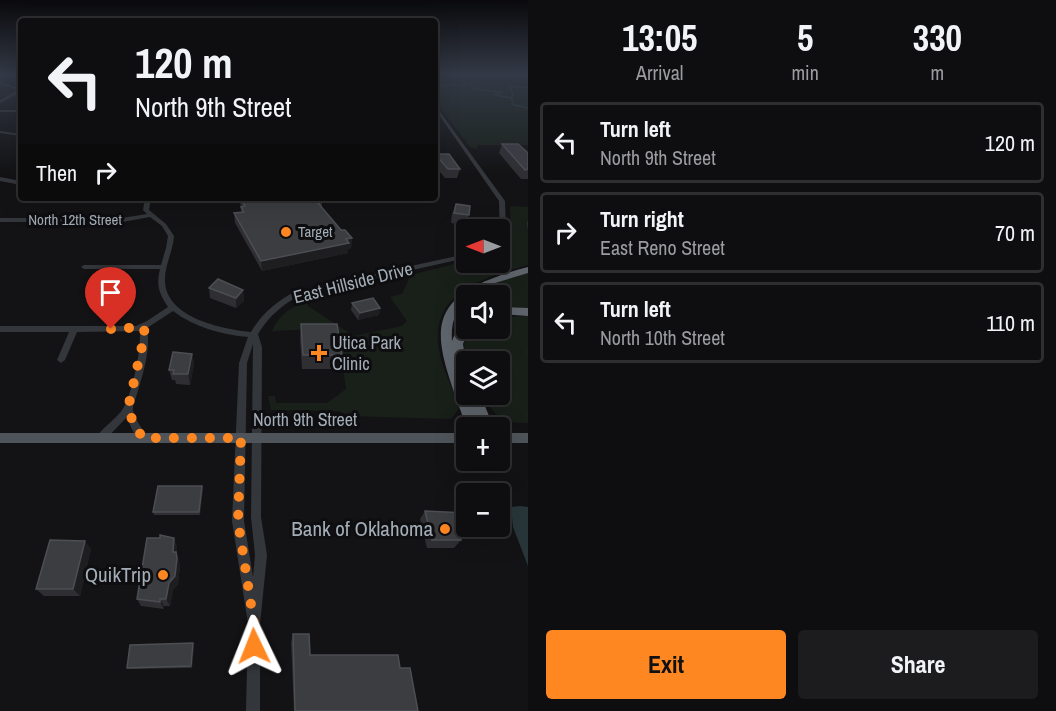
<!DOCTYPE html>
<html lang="en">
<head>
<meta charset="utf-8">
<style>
  :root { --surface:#0e0e10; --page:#1c1c1e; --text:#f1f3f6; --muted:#9b9c9f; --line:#2e2e30; --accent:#ff8721 }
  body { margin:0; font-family:"Archivo Narrow",sans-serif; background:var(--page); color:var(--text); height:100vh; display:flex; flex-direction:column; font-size:22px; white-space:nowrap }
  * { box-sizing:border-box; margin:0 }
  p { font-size:20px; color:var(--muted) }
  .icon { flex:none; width:33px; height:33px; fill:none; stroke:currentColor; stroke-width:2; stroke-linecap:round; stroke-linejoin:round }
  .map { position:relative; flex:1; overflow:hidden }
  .details { display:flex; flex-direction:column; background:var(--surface); width:528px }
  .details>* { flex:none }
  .guide { position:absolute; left:18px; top:18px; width:420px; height:183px; border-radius:6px; box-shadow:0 6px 24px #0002,0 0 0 2px var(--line); background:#0e0e10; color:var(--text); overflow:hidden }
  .needle { width:39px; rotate:270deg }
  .buttons { position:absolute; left:456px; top:219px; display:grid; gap:12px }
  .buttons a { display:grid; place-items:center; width:54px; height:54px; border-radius:6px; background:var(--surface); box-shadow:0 6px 24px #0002,0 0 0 2px var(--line); font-size:30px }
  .pin { position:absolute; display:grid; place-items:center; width:51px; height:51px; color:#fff; margin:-62px -26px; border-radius:50% 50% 50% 0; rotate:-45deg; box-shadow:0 0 6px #0007 }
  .pin .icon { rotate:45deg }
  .me { position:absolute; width:66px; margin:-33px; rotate:358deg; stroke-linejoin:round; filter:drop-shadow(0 0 4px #0008) }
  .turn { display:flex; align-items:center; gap:21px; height:126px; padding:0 18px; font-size:27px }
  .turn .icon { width:78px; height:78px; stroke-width:2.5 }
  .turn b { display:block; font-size:42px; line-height:51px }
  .then { display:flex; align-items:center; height:57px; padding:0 18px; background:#0003; gap:12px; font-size:22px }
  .eta { display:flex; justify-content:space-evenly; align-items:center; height:102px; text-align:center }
  .eta b { font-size:36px; font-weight:700; line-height:42px }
  .cta { display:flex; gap:12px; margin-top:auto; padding:12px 18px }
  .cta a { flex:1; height:69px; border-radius:6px; background:var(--accent); color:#111; font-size:24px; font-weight:700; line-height:69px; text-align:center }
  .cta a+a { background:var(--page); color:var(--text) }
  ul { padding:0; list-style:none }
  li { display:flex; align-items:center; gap:18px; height:81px; margin:0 12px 9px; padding:0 6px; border:3px solid var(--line); border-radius:6px }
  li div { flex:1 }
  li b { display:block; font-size:22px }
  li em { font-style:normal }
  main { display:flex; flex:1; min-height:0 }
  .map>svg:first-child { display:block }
  .green { fill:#192019 }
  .water { fill:#28363a }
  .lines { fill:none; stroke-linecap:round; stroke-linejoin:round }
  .stream { stroke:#28363a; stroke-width:1.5 }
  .minor { fill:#33363a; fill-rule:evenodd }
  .major { fill:#4f545a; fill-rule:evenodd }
  .highway { fill:#5f656c; fill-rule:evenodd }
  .wall { fill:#2f2f33 }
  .shaded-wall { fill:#1e1e21 }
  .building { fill:#3b3d41; stroke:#4c4e54; stroke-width:1.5 }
  .route { stroke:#ff8721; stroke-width:10; stroke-dasharray:0 18 }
  .poi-dot { fill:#ff8721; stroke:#0e0e10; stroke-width:2 }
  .labels { text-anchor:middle; stroke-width:6; stroke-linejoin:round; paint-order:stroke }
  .far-street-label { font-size:15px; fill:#a3adb7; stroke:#0e0e10 }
  .far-poi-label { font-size:15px; fill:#a3adb7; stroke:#0e0e10; text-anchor:start }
  .street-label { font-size:18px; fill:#a3adb7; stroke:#0e0e10 }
  .poi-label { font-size:18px; fill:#a3adb7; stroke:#0e0e10; text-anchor:start }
  .near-poi-label { font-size:21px; fill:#a3adb7; stroke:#0e0e10; text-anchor:end }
</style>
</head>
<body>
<main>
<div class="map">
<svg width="528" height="711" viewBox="0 0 528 711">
  <rect width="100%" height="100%" fill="#131315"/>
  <g class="green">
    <polygon points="442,78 528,85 528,145 478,145 476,149 470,147 435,101 437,90 443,96 438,89"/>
    <path d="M510,206L528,207V265C478,279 424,295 441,359C446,376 454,392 460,407L451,419L348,416L339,411L271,410L268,396H275L276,403H327L346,389L338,335L316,329L272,331C280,314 290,307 307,302L308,306L354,336L402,326L407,321L390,297L402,294L411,275L466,261L500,262V250L511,240Z"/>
    <polygon points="528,272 528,310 500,309 500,296 467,296 477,288"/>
    <path d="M528,316V423C503,424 493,415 483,395L500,394V362H466L464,343L474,329L500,328V317Z"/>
  </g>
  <polygon class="water" points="520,506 528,507 528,566 513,527 511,507"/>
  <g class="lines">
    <g class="stream">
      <polyline points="0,78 5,74"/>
      <polyline points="435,86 471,84 473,89 502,92 495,95 511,98 513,95 510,86 528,88"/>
      <polyline points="511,98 514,105 528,108"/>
      <polyline points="528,222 528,227"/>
    </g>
    <g class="minor">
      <polygon points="435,74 439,74 437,83 435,84"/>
      <polygon points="0,82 21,89 21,92 0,103 0,100 18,90 0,84"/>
      <polygon points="435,105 505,201 506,233 502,240 500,241 499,201 435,109"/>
      <rect x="0" y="110" width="21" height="2"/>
      <polygon points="0,131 21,134 21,136 0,133"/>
      <polygon points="0,177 21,181 21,185 0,181"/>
      <path d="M145,198H151L149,210L166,224L174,236C173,252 164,266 165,282C167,318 222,329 251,332C262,313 277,301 296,291L466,254V258L301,295C283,304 269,316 258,334L262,347L261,517L267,555L260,624V711H246L248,624L232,521L239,363L248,337C222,335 194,327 173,311L147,328C151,349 143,374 137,394C136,398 133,404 133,408C132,416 144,431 148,438L146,441C145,441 143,442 142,442C136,440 129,423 127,417L104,441L101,442L98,441L96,438L98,435C105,425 118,418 124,407C133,390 141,350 140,331L77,332L65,360L61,363L57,360L69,332H0V326H136L147,321L168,307C159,293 156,286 160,269H84L81,267L84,265H161L166,248L168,236L162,226L150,217L122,222H0V218H122L147,214L143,210ZM253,344L251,517L255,555L253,577L244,521L247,363Z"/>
    </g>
    <g class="major">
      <rect x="0" y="433" width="466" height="10"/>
      <rect x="500" y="433" width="28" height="10"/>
    </g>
    <g class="highway">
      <path d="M528,267V273L495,283L472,296H466V301C454,313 451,324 452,341L456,331L462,322L466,321V328H469L463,344L466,364V384L464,383L466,394H480L494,428H467C433,334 414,297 528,267Z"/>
      <polygon points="500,307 528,308 528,316 500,314"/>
    </g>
  </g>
  <g class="wall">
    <polygon points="502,144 528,153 528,179 521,179 499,153"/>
    <polygon points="435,154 460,169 457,178 445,178 435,166"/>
    <polygon points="240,198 321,198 321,200 322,202 322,208 341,230 352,238 351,248 348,249 348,253 262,271 235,223 234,213 241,212"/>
    <polygon points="456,204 469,215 465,225 451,223 452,214"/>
    <polygon points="209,288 243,290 244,301 236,308 210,298"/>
    <polygon points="352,303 380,308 379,315 358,320 351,310"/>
    <polygon points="301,324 342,355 339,369 302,369 300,338"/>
    <polygon points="192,354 194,364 190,385 176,384 175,380 172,380 169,370"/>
    <polygon points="202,486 203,489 200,515 154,515 153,512"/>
    <polygon points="425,511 476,529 469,537 460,537 461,540 454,548 427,548 420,519"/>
    <polygon points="177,546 177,554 180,565 178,584 173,590 170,606 164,606 164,609 141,606 137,599"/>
    <polygon points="91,549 80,596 44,596 36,589"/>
    <polygon points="293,634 310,655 400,668 418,711 294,711 291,642"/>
    <polygon points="193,643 194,645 192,668 129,669 127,668"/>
  </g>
  <g class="shaded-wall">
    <polygon points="352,238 351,248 348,249 348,253 262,271 261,261"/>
    <polygon points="243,290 244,301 236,308 236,298"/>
    <polygon points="380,308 379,315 358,320 360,313"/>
    <polygon points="192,354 194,364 190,385 188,374"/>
    <polygon points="202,486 203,489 200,515 199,512"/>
    <polygon points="174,538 177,546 177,554 180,565 178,584 173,590 170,606 166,599 169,583"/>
    <polygon points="85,541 91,549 80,596 73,589"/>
    <polygon points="160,599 164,606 164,609 160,602"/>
    <polygon points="193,643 194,645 192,668 191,666"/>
  </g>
  <g class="building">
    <polygon points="502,144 518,144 528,153 528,169 525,170"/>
    <polygon points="435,154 449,154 460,169 448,169"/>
    <polygon points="240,198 319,198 322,202 318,203 341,230 345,230 352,238 346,239 349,243 261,261 234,213 244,212 241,207 245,206"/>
    <polygon points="456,204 470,206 469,215 454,213"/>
    <polygon points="218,279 243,290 236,298 209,288"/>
    <polygon points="373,298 380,308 360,313 352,303"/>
    <polygon points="301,324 337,324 342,355 303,355"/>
    <polygon points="173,352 192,354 188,374 173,374 174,370 169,370"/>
    <polygon points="158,486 202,486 199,512 153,512"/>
    <polygon points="425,511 466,513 466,526 476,526 476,529 458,529 461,540 432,540"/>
    <polygon points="160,535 174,538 173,552 176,552 177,558 175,576 169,583 166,599 160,599 160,602 137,599 147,538 160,538"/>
    <polygon points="50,540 85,541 73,589 36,589"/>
    <polygon points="293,634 309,634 310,655 398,655 400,668 410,668 418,711 295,711"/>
    <polygon points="193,643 191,666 127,668 130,645"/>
  </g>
  <linearGradient id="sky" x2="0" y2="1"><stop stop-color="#0a0a0c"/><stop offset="0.43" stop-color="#333946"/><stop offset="1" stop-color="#333946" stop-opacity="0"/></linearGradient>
  <rect width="528" height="173" fill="url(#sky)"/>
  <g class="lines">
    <polyline class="route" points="111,329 143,327 145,333 128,408 134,425 143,438 241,438 238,521 254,624 254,646"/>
  </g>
  <g class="poi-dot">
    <circle cx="286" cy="232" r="6"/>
    <path d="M316 344h6v6h6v6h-6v6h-6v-6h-6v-6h6z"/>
    <circle cx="445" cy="529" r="6"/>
    <circle cx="163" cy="575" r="6"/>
  </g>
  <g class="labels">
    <g class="far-street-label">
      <text x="75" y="225">North 12th Street</text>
    </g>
    <g class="far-poi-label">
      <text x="298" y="237">Target</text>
    </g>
    <g class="street-label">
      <text transform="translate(353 283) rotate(-14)" y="6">East Hillside Drive</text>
      <text x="305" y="426">North 9th Street</text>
    </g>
    <g class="poi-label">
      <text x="332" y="349">Utica Park<tspan x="332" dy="21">Clinic</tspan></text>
    </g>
    <g class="near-poi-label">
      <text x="433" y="536">Bank of Oklahoma</text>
      <text x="151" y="582">QuikTrip</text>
    </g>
  </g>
</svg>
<div class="buttons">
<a><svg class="needle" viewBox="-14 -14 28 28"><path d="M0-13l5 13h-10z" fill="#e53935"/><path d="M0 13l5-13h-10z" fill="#9b9c9f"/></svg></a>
<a><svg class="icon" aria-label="sound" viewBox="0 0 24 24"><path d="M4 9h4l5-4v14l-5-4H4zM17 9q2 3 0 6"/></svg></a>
<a><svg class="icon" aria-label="layers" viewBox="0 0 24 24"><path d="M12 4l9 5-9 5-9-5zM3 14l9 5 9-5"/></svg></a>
<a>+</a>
<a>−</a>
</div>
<div class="pin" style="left:111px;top:329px;background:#d93025"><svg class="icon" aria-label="arrive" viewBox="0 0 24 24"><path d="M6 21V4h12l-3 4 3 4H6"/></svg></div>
<svg class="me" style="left:254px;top:646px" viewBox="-20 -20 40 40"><path d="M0-17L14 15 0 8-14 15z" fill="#ff8721" stroke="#fff" stroke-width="4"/></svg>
<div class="guide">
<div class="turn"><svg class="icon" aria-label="left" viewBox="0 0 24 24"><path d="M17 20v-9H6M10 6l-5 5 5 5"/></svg><div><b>120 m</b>North 9th Street</div></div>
<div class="then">Then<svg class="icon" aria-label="right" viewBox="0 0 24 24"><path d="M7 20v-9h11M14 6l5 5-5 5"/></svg></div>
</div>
</div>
<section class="details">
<div class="eta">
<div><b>13:05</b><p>Arrival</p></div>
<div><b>5</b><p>min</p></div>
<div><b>330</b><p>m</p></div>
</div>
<ul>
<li><svg class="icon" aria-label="left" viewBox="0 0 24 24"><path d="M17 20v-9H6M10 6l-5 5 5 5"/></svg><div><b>Turn left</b><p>North 9th Street</p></div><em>120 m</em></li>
<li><svg class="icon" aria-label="right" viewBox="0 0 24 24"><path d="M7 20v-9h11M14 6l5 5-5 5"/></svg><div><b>Turn right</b><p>East Reno Street</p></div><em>70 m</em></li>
<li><svg class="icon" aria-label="left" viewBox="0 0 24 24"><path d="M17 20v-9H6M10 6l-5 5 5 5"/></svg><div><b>Turn left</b><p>North 10th Street</p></div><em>110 m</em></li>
</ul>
<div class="cta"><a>Exit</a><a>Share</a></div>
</section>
</main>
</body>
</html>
